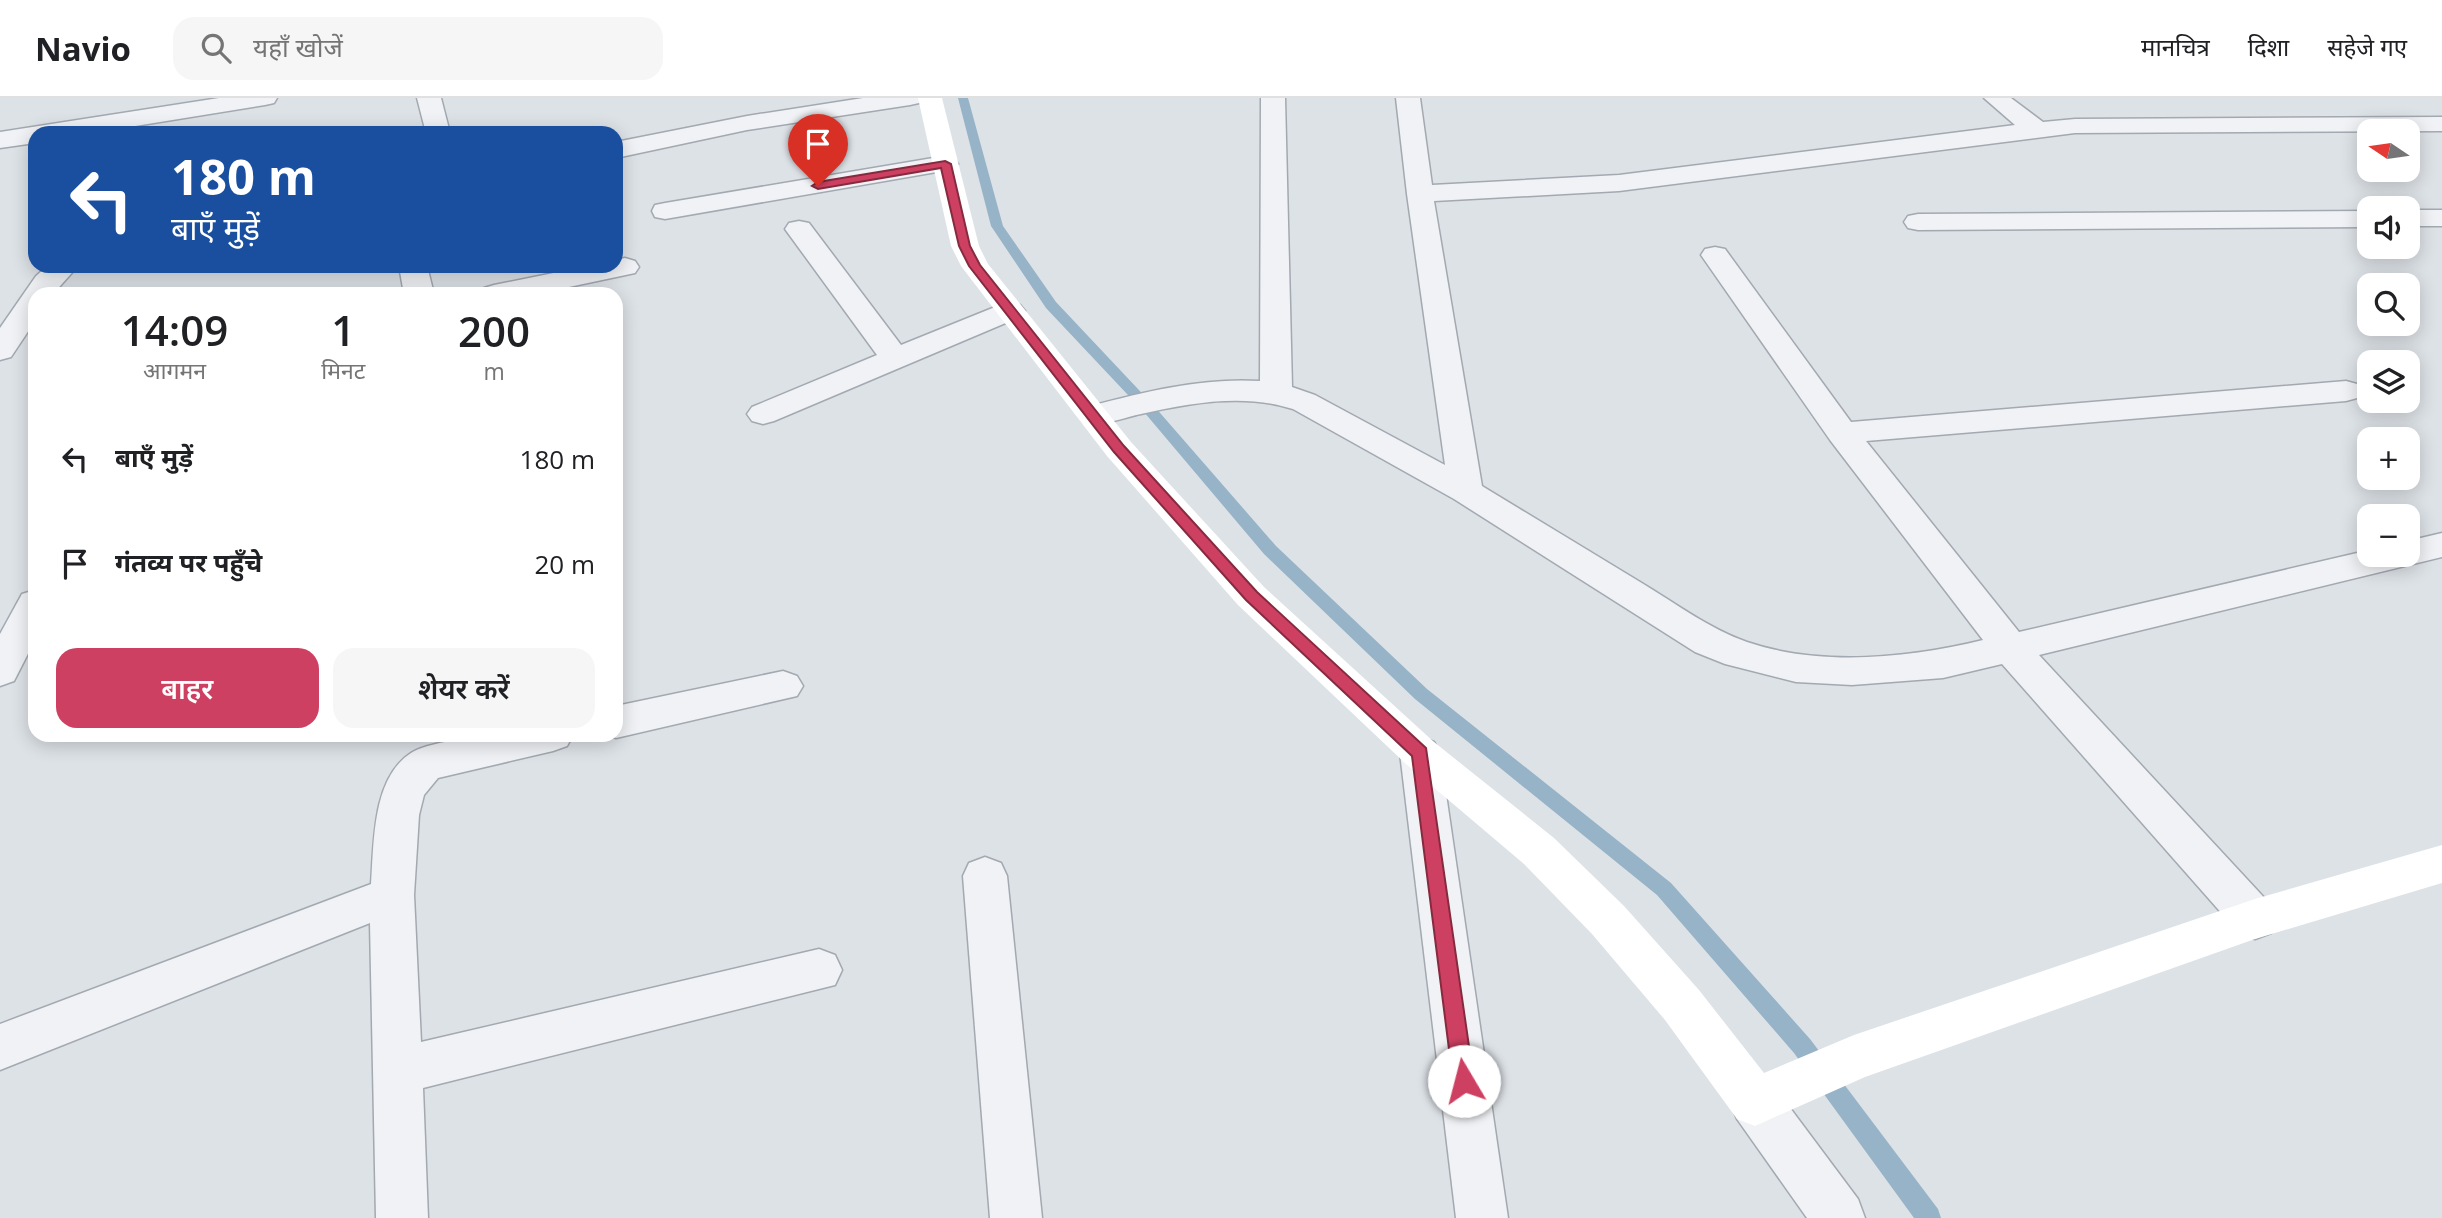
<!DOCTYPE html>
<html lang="hi">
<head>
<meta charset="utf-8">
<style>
  :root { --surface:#fff; --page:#f6f6f6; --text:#202124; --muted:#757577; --line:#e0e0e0; --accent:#ce4061 }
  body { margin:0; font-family:"Open Sans","Noto Sans Devanagari",sans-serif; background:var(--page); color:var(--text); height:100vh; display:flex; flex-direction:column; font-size:26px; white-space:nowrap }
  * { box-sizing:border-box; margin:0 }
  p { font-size:23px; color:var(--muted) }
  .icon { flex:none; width:38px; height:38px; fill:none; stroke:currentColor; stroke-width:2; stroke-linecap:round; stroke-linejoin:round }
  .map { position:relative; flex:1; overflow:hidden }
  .details { position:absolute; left:28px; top:189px; width:595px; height:455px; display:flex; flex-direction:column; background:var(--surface); border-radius:21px; box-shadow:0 4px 18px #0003 }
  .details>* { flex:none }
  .guide { position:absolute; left:28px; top:28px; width:595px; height:147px; border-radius:21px; box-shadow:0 4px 18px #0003; background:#1a4fa0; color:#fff; overflow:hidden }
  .needle { width:46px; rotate:283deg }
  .controls { position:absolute; left:2357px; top:21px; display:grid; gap:14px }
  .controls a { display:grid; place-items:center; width:63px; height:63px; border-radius:14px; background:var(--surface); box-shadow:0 4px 18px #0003; font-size:35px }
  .pin { position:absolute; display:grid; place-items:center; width:60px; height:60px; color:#fff; margin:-72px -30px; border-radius:50% 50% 50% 0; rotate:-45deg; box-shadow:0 0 7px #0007 }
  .pin .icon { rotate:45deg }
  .me { position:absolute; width:77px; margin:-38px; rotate:352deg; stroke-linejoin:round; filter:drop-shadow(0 0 5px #0008) }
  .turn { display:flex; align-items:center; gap:24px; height:147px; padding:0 28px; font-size:32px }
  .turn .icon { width:91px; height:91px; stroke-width:2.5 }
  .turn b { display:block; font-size:49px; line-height:60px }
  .eta { display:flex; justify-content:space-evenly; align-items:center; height:119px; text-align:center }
  .eta b { font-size:42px; font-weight:600; line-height:49px }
  .primary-button { display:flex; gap:14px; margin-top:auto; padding:14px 28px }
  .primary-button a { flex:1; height:80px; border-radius:21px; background:var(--accent); color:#fff; font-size:28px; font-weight:600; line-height:80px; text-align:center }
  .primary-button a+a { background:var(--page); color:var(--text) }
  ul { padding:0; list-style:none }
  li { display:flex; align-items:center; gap:21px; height:105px; padding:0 28px }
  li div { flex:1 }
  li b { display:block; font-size:26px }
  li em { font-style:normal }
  header { display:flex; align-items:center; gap:42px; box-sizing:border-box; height:98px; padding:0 35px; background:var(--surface); border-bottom:2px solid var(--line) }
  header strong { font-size:33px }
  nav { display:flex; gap:38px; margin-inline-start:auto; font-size:24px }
  .search { width:490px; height:63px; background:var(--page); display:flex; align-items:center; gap:18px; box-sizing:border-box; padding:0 24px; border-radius:21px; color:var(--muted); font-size:26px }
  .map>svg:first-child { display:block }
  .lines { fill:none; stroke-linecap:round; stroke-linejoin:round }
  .stream { fill:#97b3c7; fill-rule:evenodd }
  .street-casing { stroke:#a3a9b1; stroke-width:3 }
  .street { fill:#f0f2f5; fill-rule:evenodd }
  .secondary { fill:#fff; fill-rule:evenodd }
  .route { fill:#ce4061; stroke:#862a3f; stroke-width:2 }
</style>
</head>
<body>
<header>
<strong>Navio</strong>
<div class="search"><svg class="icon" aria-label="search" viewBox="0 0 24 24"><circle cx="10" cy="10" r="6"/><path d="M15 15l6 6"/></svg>यहाँ खोजें</div>
<nav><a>मानचित्र</a><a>दिशा</a><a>सहेजे गए</a></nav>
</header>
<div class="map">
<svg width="2442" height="1120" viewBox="0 0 2442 1120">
  <rect width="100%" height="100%" fill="#dde2e7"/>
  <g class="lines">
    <polygon class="stream" points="958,0 968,0 1003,128 1056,204 1154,308 1276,448 1427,591 1671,785 1810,941 1938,1111 1941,1120 1914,1120 1794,955 1657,797 1415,601 1264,456 1144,314 1046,210 991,128"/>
    <g class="street-casing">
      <g id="street">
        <polygon points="219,0 277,0 274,5 265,7 92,35 35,35 35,45 0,50 0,34"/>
        <polygon points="417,0 441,0 450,35 426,35"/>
        <polygon points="863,0 922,0 919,5 910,7 747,32 616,60 616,44 747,18"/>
        <path d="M1261,0H1285L1292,289L1315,297L1445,367L1407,96L1396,0H1420L1432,87L1619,77L2015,27L1984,0H2011L2043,24L2075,21L2442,19V33L2075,35L1619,93L1434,103L1482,388C1536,421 1591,454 1645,487C1678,507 1710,531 1747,544C1821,569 1909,560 1983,542L1830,342L1701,157L1705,151L1715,149L1725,151L1851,324L2346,283L2357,286L2362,293L2357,300L2346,303L1866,343L2019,534L2370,452V457H2408V443L2442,435V459L2039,557L2271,807L2278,821L2271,835L2255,841L2239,835L2002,566L1943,580L1852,587L1796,584L1725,566L1695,554L1454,401L1293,311C1243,295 1191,305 1141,316C1122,320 1102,329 1083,324L1078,317L1083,310C1139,295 1201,279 1260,283Z"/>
        <polygon points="945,58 954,61 958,66 954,71 665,121 655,119 652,113 655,107 665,105"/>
        <rect x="2408" y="112" width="34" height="16"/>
        <polygon points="2370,113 2370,129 1918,132 1908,130 1904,124 1908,118 1918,116"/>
        <polygon points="799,123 809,125 901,247 1000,207 1010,204 1020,207 1025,213 1020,219 774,323 763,326 752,323 747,316 752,309 877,257 785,131 789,125"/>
        <polygon points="625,160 635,163 639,169 635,175 536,196 479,196 484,190 494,187 588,168 616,168 616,162"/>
        <polygon points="47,168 78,168 53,196 35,196 35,223 11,259 0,262 0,230 36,178"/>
        <polygon points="399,168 427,168 434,196 404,196"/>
        <polygon points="35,492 35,542 14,583 0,588 0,536 22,496"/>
        <polygon points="783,573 797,578 803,588 797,598 616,640 608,637 616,637 616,608"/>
        <path d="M484,637H573L567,648L553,653L438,680L424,697L419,717L414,797L421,944L819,851L835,857L842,872L835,887L423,990L428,1120H376L370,825L0,972V926L371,786C374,745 372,680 411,655C426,645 465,641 484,637Z"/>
        <polygon points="1420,639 1434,644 1440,655 1508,1120 1456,1120 1400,655 1406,644"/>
        <polygon points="985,759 1001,765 1007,778 1042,1120 990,1120 963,778 969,765"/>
        <polygon points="1755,980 1773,987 1858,1101 1865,1120 1807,1120 1737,1021 1730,1004 1737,987"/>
      </g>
    </g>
    <use href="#street" class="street"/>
    <polygon class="secondary" points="918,0 942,0 979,148 988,166 1131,344 1264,489 1434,644 1554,740 1624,808 1699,892 1764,975 1854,937 2255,801 2442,747 2442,785 2255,841 1865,979 1755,1028 1737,1021 1665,922 1592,836 1524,766 1406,666 1238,507 1107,358 961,168 951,148"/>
  </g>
  <polygon class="route" points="945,63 951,66 970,148 980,167 1124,348 1257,494 1426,650 1474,983 1471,990 1464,993 1456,990 1453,983 1412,658 1246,502 1114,354 969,168 959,148 941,70 818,91 812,88 818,84"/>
</svg>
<div class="controls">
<a><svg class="needle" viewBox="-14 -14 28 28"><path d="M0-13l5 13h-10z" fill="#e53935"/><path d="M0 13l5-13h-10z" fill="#757577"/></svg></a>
<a><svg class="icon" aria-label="sound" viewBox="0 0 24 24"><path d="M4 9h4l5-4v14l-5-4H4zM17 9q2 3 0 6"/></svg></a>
<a><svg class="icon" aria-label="search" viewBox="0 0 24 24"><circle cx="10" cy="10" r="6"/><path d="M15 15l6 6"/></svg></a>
<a><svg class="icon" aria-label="layers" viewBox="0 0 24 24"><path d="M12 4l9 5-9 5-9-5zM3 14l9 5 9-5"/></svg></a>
<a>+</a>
<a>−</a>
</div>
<div class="pin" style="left:818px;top:88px;background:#d93025"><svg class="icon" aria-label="arrive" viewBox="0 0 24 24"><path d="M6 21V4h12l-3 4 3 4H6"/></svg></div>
<svg class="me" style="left:1464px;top:983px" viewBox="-20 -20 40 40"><circle r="19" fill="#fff"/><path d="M0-13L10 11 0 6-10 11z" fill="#ce4061"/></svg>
<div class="guide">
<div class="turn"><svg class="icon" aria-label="left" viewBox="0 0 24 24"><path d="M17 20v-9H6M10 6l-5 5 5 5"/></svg><div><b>180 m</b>बाएँ मुड़ें</div></div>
</div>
<section class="details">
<div class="eta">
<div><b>14:09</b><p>आगमन</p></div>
<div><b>1</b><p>मिनट</p></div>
<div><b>200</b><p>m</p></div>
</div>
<ul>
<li><svg class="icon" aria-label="left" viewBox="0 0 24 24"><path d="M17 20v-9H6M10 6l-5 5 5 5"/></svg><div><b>बाएँ मुड़ें</b></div><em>180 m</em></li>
<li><svg class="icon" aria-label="arrive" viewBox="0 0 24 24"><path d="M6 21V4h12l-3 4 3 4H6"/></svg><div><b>गंतव्य पर पहुँचे</b></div><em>20 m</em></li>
</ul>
<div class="primary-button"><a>बाहर</a><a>शेयर करें</a></div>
</section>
</div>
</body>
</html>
